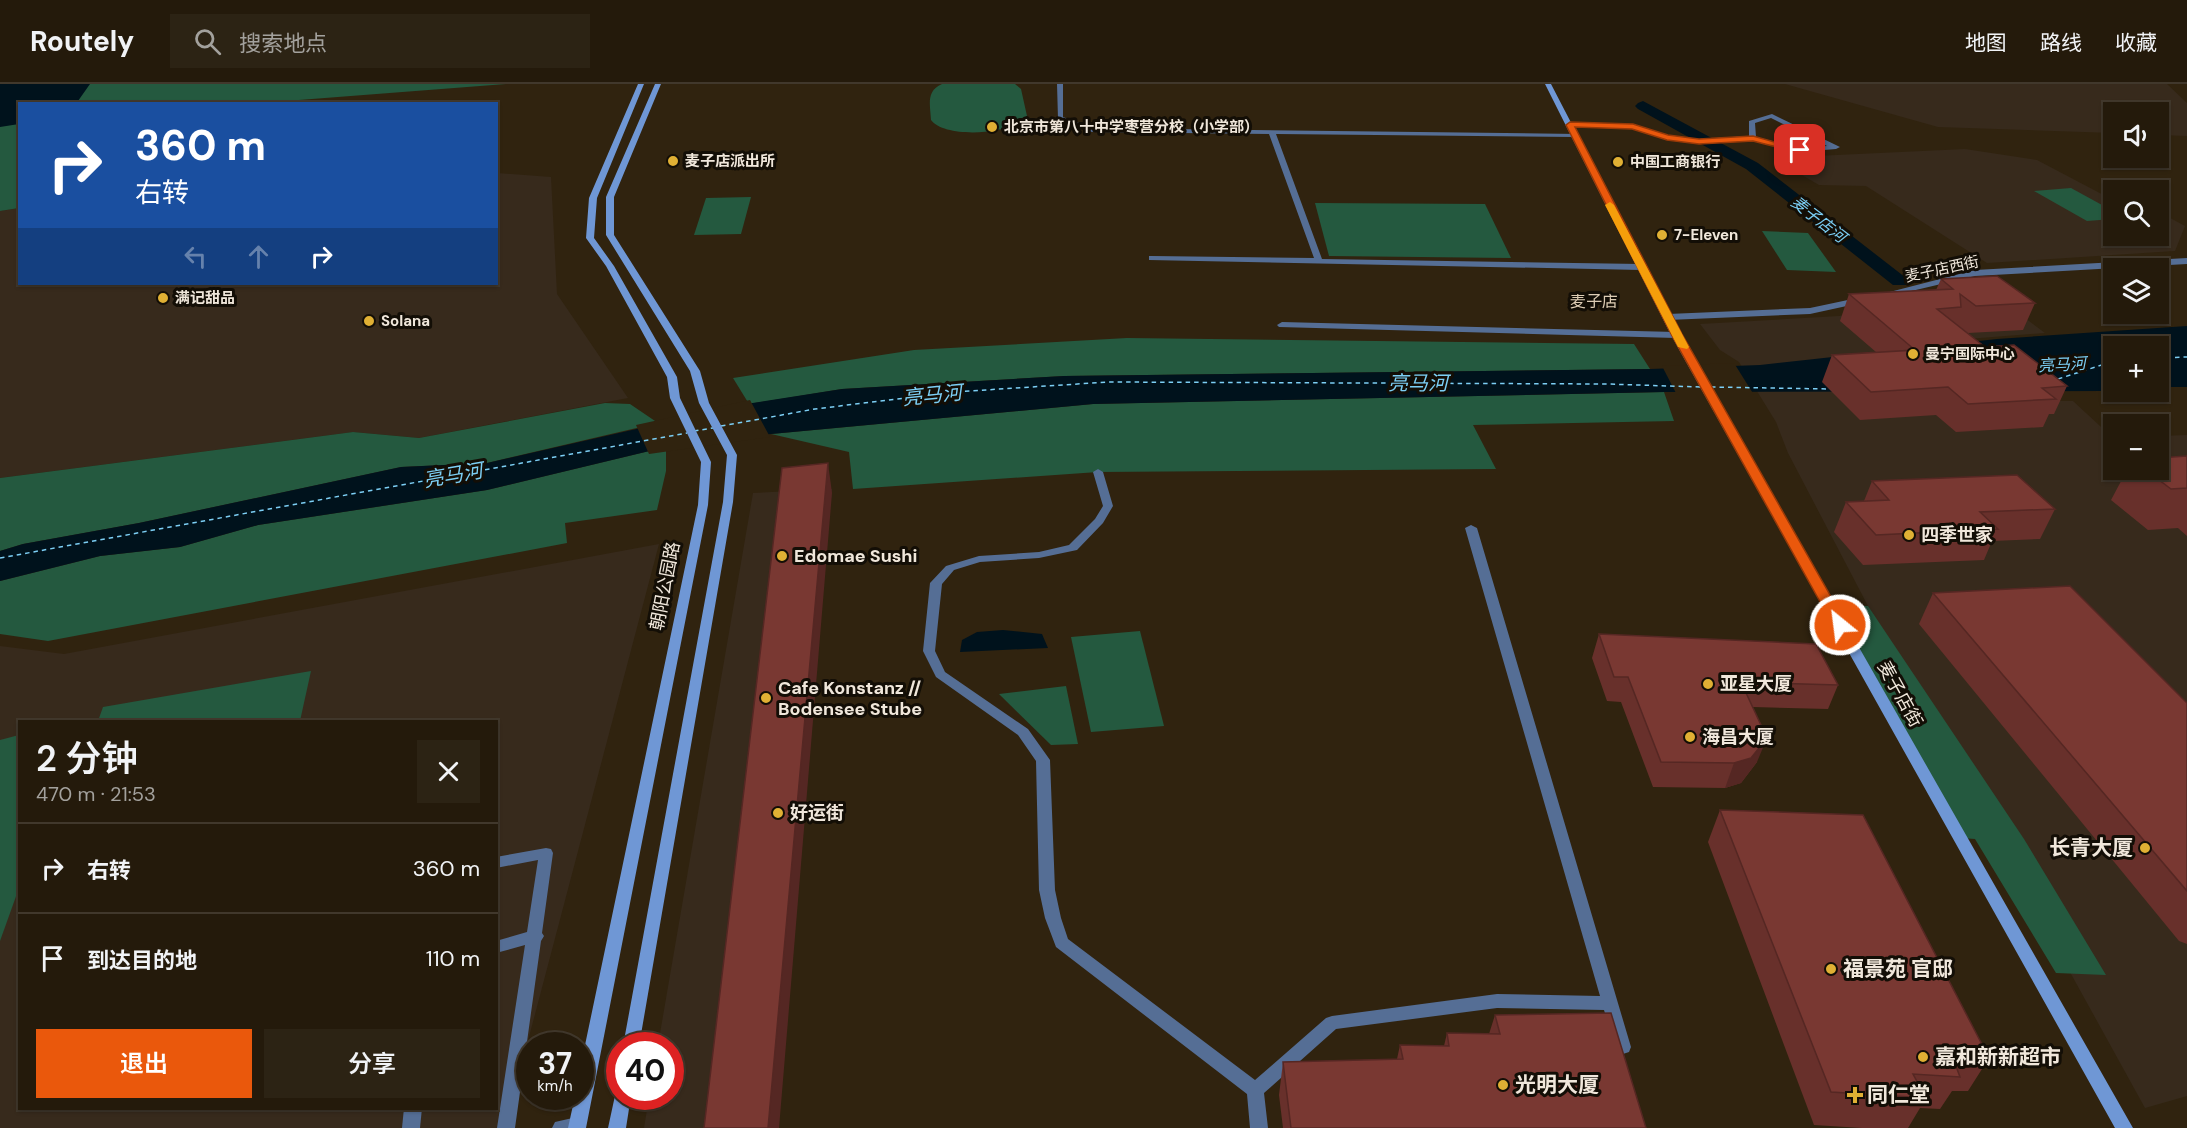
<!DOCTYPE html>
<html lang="zh">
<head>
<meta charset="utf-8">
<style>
  :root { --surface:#241a0b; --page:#2c2314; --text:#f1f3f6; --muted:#a3a19d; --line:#41382c; --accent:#ea580c }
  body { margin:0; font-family:"DM Sans","Noto Sans SC",sans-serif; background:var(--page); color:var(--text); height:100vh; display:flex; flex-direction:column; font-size:22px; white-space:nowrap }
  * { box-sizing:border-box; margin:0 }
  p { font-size:20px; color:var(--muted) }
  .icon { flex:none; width:33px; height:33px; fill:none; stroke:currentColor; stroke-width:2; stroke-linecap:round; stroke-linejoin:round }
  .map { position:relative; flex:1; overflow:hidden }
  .side { position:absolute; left:18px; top:636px; width:480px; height:390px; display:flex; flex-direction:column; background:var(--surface); border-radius:0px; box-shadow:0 2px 4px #0004,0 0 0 2px var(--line) }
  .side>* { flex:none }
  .top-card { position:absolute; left:18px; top:18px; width:480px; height:183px; border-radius:0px; box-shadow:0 2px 4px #0004,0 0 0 2px var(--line); background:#1a4fa0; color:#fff; overflow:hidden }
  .controls { position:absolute; left:2103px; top:18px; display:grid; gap:12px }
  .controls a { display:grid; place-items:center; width:66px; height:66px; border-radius:0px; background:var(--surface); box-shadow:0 2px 4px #0004,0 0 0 2px var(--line); font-size:30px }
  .speed { position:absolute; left:516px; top:948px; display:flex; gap:12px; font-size:30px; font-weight:700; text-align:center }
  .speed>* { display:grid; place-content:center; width:78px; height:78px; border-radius:50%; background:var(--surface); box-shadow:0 2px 4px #0004,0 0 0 2px var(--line); line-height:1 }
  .speed small { font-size:15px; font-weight:400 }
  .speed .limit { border:9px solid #d22; background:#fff; color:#111 }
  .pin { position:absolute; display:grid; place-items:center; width:51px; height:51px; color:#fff; margin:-26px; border-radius:12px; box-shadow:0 3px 9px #0006 }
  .me { position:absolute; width:66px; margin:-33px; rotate:331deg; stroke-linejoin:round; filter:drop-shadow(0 0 4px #0008) }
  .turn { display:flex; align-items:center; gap:21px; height:126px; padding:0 18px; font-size:27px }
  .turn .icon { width:78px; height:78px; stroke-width:2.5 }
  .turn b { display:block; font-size:42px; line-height:51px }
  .lanes { display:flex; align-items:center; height:57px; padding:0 18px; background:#0003; justify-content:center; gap:30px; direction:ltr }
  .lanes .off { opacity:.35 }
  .round { display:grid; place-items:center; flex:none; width:63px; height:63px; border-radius:0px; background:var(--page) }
  .headline { display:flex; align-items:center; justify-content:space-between; height:102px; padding:0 18px }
  h1 { font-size:36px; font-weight:600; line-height:45px }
  .button { display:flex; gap:12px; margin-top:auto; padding:12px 18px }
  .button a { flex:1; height:69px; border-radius:0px; background:var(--accent); color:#fff; font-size:24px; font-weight:600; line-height:69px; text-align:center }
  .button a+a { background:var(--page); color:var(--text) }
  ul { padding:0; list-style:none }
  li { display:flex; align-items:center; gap:18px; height:90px; padding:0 18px; border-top:2px solid var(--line) }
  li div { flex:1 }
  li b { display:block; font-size:22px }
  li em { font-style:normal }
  header { display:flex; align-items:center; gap:36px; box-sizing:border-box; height:84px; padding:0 30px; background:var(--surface); border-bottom:2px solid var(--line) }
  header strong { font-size:28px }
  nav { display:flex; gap:33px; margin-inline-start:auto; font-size:21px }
  .search { width:420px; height:54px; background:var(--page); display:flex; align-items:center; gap:15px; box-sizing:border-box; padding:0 21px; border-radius:0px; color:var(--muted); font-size:22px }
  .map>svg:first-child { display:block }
  .commercial { fill:#372a1c; fill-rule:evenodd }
  .green { fill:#24593f }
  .water { fill:#00121c }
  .pier { fill:#30230f }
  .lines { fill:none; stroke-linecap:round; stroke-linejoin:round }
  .canal { fill:#00121c; fill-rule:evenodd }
  .ferry { stroke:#7ccff5; stroke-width:1.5; stroke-dasharray:4.5 4; stroke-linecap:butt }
  .street { fill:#556e95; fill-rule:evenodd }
  .secondary { fill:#6f97d5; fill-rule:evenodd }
  .wall { fill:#68302b }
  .shaded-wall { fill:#552723 }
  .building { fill:#793832; stroke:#552723; stroke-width:1.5 }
  .route { fill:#ea580c; stroke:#983908; stroke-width:1.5 }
  .slow { fill:#f59e0b }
  .poi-dot { fill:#e0b034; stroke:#130e06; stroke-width:2 }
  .labels { text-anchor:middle; stroke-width:6; stroke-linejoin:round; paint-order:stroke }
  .far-poi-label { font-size:15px; font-weight:bold; fill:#f0e7db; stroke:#130e06; text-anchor:start }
  .far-street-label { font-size:15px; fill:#f0e7db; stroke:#130e06 }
  .far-water-label { font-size:16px; font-style:italic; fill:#7ccff5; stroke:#130e06 }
  .far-neighbourhood-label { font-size:16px; fill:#ddccb4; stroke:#130e06 }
  .poi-label { font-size:18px; font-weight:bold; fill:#f0e7db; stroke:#130e06; text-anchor:start }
  .street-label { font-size:18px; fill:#f0e7db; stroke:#130e06 }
  .water-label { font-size:20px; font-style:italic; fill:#7ccff5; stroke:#130e06 }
  .near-poi-label { font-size:21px; font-weight:bold; fill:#f0e7db; stroke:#130e06; text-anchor:start }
</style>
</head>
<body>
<header>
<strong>Routely</strong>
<div class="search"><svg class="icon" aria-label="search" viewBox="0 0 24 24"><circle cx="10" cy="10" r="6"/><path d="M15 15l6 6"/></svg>搜索地点</div>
<nav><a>地图</a><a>路线</a><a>收藏</a></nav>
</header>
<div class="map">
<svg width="2187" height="1044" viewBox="0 0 2187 1044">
  <rect width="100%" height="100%" fill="#30230f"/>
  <g class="commercial">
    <polygon points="1785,0 2167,0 2187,19 2187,52 2159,51 2158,28 2114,28 2113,49 1938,43"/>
    <polygon points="1965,65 2037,76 2113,116 2114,152 2158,152 2159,128 2185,142 2175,167 1987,179 1866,102 1819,101 1773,74"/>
    <polygon points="497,89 551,93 557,210 628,314 419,354 353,348 0,394 0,127 19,124 20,200 496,200"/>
    <polygon points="1981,201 2045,249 1942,257 2050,317 2073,317 2113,354 2114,386 2158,386 2159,352 2187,351 2187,1012 2145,1024 1868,522 1788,369 1776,338 1739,278 1720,266 1700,240 1839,232"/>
    <polygon points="832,405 774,1044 644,1044 649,1013 670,1012 670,962 658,961 753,409"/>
    <path d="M659,460L505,1044H0V562L64,570ZM20,638H496V1024H20Z"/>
  </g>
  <g class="green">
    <polygon points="0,0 506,0 299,16 294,20 20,20 19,124 0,127"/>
    <path d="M942,0H1015L1021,5L1027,32C1013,51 945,55 931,36C930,20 926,7 942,0Z"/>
    <polygon points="2071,104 2113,127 2113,135 2087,137 2034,107"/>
    <polygon points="751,113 741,150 694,151 706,114"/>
    <polygon points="1315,119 1485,120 1511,174 1329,172"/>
    <polygon points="1762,147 1808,149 1836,188 1787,186"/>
    <polygon points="1127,254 1634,260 1650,285 1064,292 842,305 749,320 733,294 914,266"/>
    <polygon points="1664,308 1674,337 1473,341 1496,385 1098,388 853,405 849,368 771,350 1093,320"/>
    <polygon points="605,319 630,320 658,339 487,379 401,383 139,439 23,460 0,467 0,394 353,348 419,354"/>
    <polygon points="666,363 666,387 657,426 565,439 567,459 48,557 0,550 0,497 100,472 180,463 258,441 487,406"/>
    <polygon points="1829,521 1868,522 2024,755 2106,891 2056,889 1975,755 1961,754"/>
    <polygon points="1140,547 1164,642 1091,648 1071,553"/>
    <polygon points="311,587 300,637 98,637 103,623"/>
    <polygon points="1066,602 1078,660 1051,661 999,610"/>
    <polygon points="19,651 19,804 0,857 0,656"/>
  </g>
  <g class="water">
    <polygon points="0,0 90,0 78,17 72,19 20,20 19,40 0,43"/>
    <polygon points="2187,242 2187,303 2159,303 2158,262 2114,262 2113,306 2104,307 1664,308 1093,320 771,350 666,363 487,406 258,441 180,463 100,472 0,497 0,467 23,460 139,439 401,383 487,379 746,320 842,305 1064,292 1650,285 1760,281 1997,255"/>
    <polygon points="1003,546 1042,550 1048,564 960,568 962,556 977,548"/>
  </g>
  <g class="pier">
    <polygon points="1734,279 1754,311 1677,311 1662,282"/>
    <polygon points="750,316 770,353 649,370 636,341"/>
  </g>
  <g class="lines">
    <polygon class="canal" points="1643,17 1758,79 1910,197 1907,201 1893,201 1746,85 1638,25 1635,22 1638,19"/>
    <g class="ferry">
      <polyline points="2158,274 2187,273"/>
      <polyline points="2058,295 2114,277"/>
      <polyline points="1711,303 1829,305"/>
      <polyline points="721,342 815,325 954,308 1108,298 1607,300 1700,303"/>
      <polyline points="694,347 713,344"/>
      <polyline points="0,474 687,349"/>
    </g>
    <g class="street">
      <polygon points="1057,0 1063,0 1063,33 1093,44 1577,50 1577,52 1575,53 1276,50 1322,175 1641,180 1645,183 1641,186 1149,176 1149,172 1152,172 1314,174 1269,50 1092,48 1058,35"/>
      <path d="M1772,30L1840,63L1836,65L1800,68L1753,56L1699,59L1667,56L1632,44L1570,43L1567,41L1570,39L1633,40L1668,52L1699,55L1749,52V37ZM1771,34L1827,62L1800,64L1756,53L1755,39Z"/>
      <polygon points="2187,174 2187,180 1975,192 1882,214 1878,211 1975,186"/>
      <polygon points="1862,213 1865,214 1865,218 1810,230 1668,236 1664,233 1668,230 1810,224"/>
      <polygon points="1282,238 1676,248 1681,251 1676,254 1279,243 1277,241"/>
      <polygon points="1098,385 1103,388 1113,422 1103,439 1077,466 1039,474 980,478 954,486 942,500 935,567 945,588 1028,645 1050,676 1055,806 1061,834 1068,855 1255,996 1326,934 1332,932 1497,910 1600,912 1465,444 1471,441 1477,444 1631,963 1629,968 1623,970 1617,968 1604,926 1497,924 1336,945 1264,1009 1268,1044 1250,1044 1247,1010 1056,863 1045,834 1039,806 1036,677 1018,651 936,593 923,567 930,499 946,482 979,472 1039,468 1069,461 1095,435 1103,422 1093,388"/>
      <polygon points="546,764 551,765 553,769 542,849 544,852 541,857 515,1044 497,1044 525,861 496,869 496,857 527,848 538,776 496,784 496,773"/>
      <polygon points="404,1024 422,1024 420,1044 402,1044"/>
      <polygon points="577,1033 583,1035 586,1041 584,1044 552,1044 555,1038"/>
    </g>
    <g class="secondary">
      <polygon points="638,0 644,0 597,114 594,154 614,182 677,293 680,314 711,378 708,421 586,1044 568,1044 575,1012 580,1012 580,985 698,421 701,378 670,314 667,293 606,182 586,154 589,114"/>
      <polygon points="655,0 661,0 614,113 614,151 700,287 709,319 737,371 733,418 639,962 623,962 723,418 727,371 699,319 690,287 606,151 606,113"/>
      <polygon points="1545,0 1551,0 1681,251 2133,1044 2115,1044 1671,251"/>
      <polygon points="620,1005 620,1012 631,1012 626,1044 608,1044 616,1007"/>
    </g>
  </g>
  <g class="wall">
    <polygon points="1941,195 2035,219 2023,246 1968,249 1985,263 2067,302 2054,330 2049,330 2043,343 1956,348 1936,331 1860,336 1822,298 1832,271 1876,268 1840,237 1849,210 1936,206"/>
    <polygon points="2187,372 2187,452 2178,444 2148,446 2111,416 2127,386 2158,386"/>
    <polygon points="1872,397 2055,425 2040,455 1992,457 1984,476 1863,481 1834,448 1846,418 1864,417"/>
    <polygon points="1933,509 2187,619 2187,860 2179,857 1919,540"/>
    <polygon points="1599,550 1838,601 1828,625 1753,623 1757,678 1741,699 1725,704 1653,703 1621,618 1607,617 1592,574"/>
    <polygon points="1720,726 1989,974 1968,1007 1952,1007 1940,1025 1920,1024 1908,1044 1862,1044 1814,1041 1708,758"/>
    <polygon points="1495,931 1646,1044 1283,1044 1279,1011 1283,978 1397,975 1400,961 1444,962 1447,949 1489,950"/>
  </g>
  <g class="shaded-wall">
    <polygon points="828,379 832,409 779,1044 768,1044"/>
    <polygon points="1767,654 1757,678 1741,699 1725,704 1734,679"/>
  </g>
  <g class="building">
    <polygon points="1997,192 2035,219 1976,222 1960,210 1961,223 1937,225 1985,263 2014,261 2067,302 2042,304 2056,315 1968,320 1948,303 1871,308 1832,271 1915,266 1849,210 1953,205 1941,195"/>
    <polygon points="2187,372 2187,404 2171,405 2146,386 2158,386 2158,374"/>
    <polygon points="828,379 768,1044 704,1044 782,384"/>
    <polygon points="2017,391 2055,425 1980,428 1998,445 1876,451 1846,418 1889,416 1872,397"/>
    <polygon points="2070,502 2187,619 2187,807 1933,509"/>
    <polygon points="1599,550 1816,560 1838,601 1741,598 1767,654 1751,674 1734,679 1661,678 1628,593 1614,593"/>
    <polygon points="1720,726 1863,731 1989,974 1953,974 1960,993 1913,990 1926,1014 1831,1008"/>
    <polygon points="1611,929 1646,1044 1291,1044 1283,978 1403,975 1400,961 1449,962 1447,949 1500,950 1495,931"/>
  </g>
  <polygon class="route" points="1570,38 1633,40 1668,51 1699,55 1753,52 1804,66 1800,69 1753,57 1699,60 1667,56 1632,45 1575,43 1682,250 1847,541 1845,544 1840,545 1833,541 1671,250 1566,41"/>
  <polygon class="slow" points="1610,118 1614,121 1689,263 1687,265 1678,263 1605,121"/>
  <g class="poi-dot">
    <circle cx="992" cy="43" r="6"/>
    <circle cx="673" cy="77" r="6"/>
    <circle cx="1618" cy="78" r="6"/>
    <circle cx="1662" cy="151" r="6"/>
    <circle cx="163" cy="214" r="6"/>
    <circle cx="369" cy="237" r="6"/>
    <circle cx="1913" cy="270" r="6"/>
    <circle cx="1909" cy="451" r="6"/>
    <circle cx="782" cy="472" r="6"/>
    <circle cx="1708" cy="600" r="6"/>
    <circle cx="766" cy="614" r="6"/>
    <circle cx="1690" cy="653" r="6"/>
    <circle cx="778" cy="729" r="6"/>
    <circle cx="2145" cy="764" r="6"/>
    <circle cx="1831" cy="885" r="6"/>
    <circle cx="1923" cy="973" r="6"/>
    <circle cx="1503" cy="1001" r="6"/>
    <path d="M1852 1002h6v6h6v6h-6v6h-6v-6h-6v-6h6z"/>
  </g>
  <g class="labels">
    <g class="far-poi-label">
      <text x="1004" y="48">北京市第八十中学枣营分校（小学部）</text>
      <text x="685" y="82">麦子店派出所</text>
      <text x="1630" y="83">中国工商银行</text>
      <text x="1674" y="156">7-Eleven</text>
      <text x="175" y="219">满记甜品</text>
      <text x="381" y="242">Solana</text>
      <text x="1925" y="275">曼宁国际中心</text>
    </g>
    <g class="far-street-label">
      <text transform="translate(1942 185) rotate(-12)" y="5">麦子店西街</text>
    </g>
    <g class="far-water-label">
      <text transform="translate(1819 135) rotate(38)" y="6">麦子店河</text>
      <text transform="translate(2062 280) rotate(-3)" y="6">亮马河</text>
    </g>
    <g class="far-neighbourhood-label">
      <text x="1594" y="223">麦子店</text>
    </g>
    <g class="poi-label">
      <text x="1921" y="457">四季世家</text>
      <text x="794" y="478">Edomae Sushi</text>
      <text x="1720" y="606">亚星大厦</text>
      <text x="778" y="610">Cafe Konstanz //<tspan x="778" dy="21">Bodensee Stube</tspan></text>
      <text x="1702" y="659">海昌大厦</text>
      <text x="790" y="735">好运街</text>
    </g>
    <g class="street-label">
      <text transform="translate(665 502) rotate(-79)" y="6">朝阳公园路</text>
      <text transform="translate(1900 610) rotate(61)" y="6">麦子店街</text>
    </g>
    <g class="water-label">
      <text x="1418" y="306">亮马河</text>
      <text transform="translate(932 311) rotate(-6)" y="7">亮马河</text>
      <text transform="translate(453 391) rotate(-10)" y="7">亮马河</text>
    </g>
    <g class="near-poi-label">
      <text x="2133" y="771" text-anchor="end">长青大厦</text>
      <text x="1843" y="892">福景苑 官邸</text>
      <text x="1935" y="980">嘉和新新超市</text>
      <text x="1515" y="1008">光明大厦</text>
      <text x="1867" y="1018">同仁堂</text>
    </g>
  </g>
</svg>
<div class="controls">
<a><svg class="icon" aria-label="sound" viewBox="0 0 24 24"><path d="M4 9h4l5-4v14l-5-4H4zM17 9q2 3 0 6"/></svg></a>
<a><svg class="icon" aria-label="search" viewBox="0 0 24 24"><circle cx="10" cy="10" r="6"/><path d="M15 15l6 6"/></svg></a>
<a><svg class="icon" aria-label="layers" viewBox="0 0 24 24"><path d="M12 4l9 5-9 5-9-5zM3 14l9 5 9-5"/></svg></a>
<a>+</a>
<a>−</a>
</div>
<div class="speed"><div>37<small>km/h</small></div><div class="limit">40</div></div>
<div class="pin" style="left:1800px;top:66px;background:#d93025"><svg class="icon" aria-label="arrive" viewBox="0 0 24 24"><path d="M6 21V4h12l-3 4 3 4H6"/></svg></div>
<svg class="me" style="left:1840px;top:541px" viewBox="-20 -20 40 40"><circle r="17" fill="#ea580c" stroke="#fff" stroke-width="3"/><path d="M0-11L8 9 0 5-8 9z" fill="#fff"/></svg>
<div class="top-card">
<div class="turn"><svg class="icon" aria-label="right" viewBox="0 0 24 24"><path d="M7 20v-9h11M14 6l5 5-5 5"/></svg><div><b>360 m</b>右转</div></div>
<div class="lanes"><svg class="icon off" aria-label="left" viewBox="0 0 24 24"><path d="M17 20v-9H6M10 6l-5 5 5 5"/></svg><svg class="icon off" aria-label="ahead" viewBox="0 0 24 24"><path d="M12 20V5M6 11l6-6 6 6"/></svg><svg class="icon" aria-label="right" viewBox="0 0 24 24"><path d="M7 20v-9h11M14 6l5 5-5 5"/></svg></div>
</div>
<section class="side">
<div class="headline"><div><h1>2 分钟</h1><p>470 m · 21:53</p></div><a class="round"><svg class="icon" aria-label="close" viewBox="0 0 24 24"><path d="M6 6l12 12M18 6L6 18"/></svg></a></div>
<ul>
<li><svg class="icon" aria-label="right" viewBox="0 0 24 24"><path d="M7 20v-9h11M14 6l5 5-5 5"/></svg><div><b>右转</b></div><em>360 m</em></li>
<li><svg class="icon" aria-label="arrive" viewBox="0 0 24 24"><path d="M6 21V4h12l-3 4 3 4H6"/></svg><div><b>到达目的地</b></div><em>110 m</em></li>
</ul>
<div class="button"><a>退出</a><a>分享</a></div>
</section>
</div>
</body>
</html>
